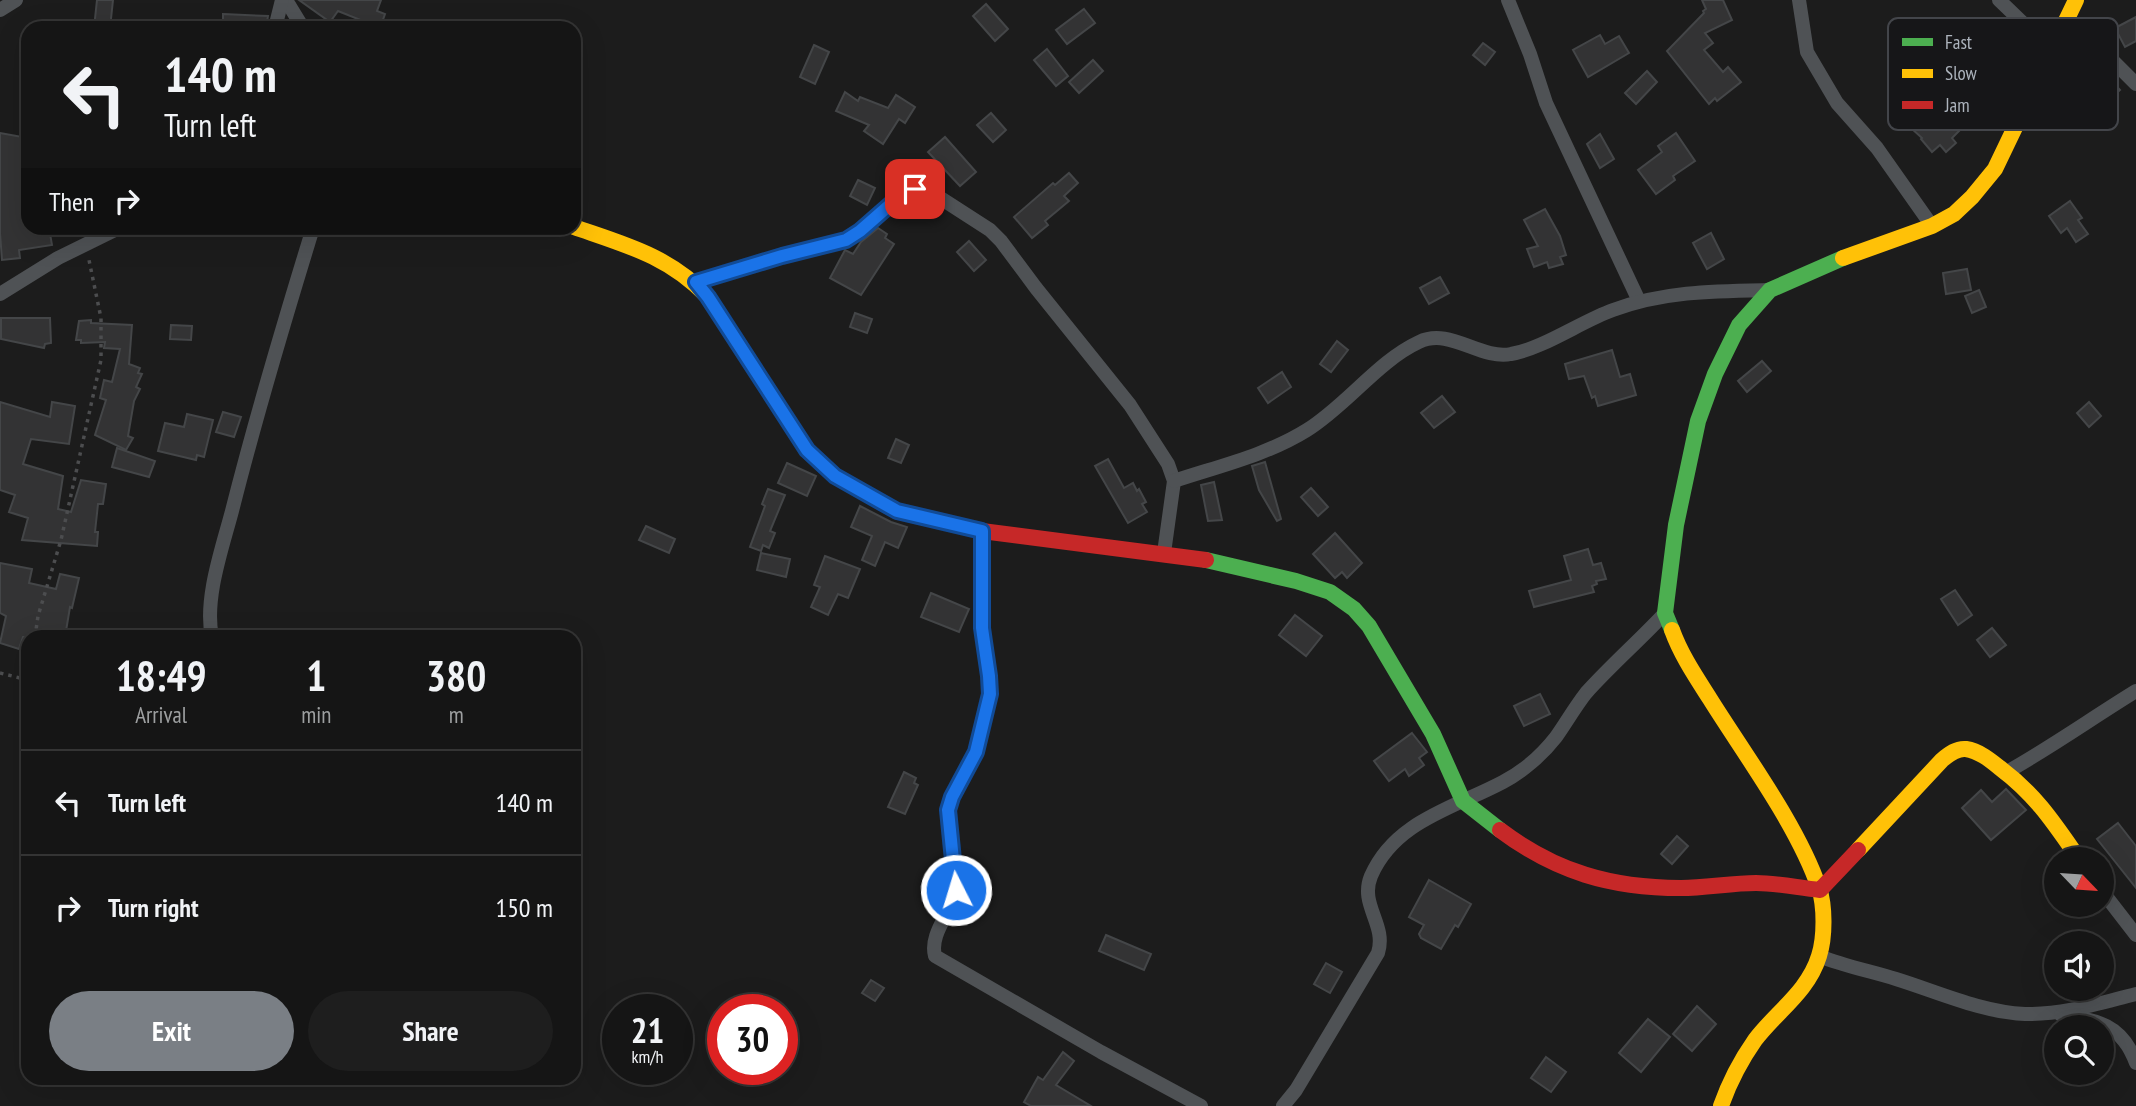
<!DOCTYPE html>
<html lang="en">
<head>
<meta charset="utf-8">
<style>
  :root { --surface:#151515; --page:#1e1e1e; --text:#f1f3f6; --muted:#9d9fa0; --line:#343434; --accent:#7a7f85 }
  body { margin:0; font-family:"PT Sans Narrow",sans-serif; background:var(--page); color:var(--text); height:100vh; display:flex; flex-direction:column; font-size:26px; white-space:nowrap }
  * { box-sizing:border-box; margin:0 }
  p { font-size:23px; color:var(--muted) }
  .icon { flex:none; width:38px; height:38px; fill:none; stroke:currentColor; stroke-width:2; stroke-linecap:round; stroke-linejoin:round }
  .map { position:relative; flex:1; overflow:hidden }
  .details { position:absolute; left:21px; top:630px; width:560px; height:455px; display:flex; flex-direction:column; background:var(--surface); border-radius:21px; box-shadow:0 7px 28px #0002,0 0 0 2px var(--line) }
  .details>* { flex:none }
  .hud { position:absolute; left:21px; top:21px; width:560px; height:214px; border-radius:21px; box-shadow:0 7px 28px #0002,0 0 0 2px var(--line); background:#151515; color:var(--text); overflow:hidden }
  .needle { width:46px; rotate:115deg }
  .controls { position:absolute; left:2044px; top:847px; display:grid; gap:14px }
  .controls a { display:grid; place-items:center; width:70px; height:70px; border-radius:50%; background:var(--surface); box-shadow:0 7px 28px #0002,0 0 0 2px var(--line); font-size:35px }
  .speed { position:absolute; left:602px; top:994px; display:flex; gap:14px; font-size:35px; font-weight:700; text-align:center }
  .speed>* { display:grid; place-content:center; width:91px; height:91px; border-radius:50%; background:var(--surface); box-shadow:0 7px 28px #0002,0 0 0 2px var(--line); line-height:1 }
  .speed small { font-size:18px; font-weight:400 }
  .speed .limit { border:10px solid #d22; background:#fff; color:#111 }
  .pin { position:absolute; display:grid; place-items:center; width:60px; height:60px; color:#fff; margin:-30px; border-radius:14px; box-shadow:0 4px 10px #0006 }
  .me { position:absolute; width:77px; margin:-38px; rotate:355deg; stroke-linejoin:round; filter:drop-shadow(0 0 5px #0008) }
  .turn { display:flex; align-items:center; gap:24px; height:147px; padding:0 28px; font-size:32px }
  .turn .icon { width:91px; height:91px; stroke-width:2.5 }
  .turn b { display:block; font-size:49px; line-height:60px }
  .then { display:flex; align-items:center; height:66px; padding:0 28px; background:#0003; gap:14px; font-size:26px }
  .eta { display:flex; justify-content:space-evenly; align-items:center; height:119px; text-align:center }
  .eta b { font-size:42px; font-weight:800; line-height:49px }
  .cta { display:flex; gap:14px; margin-top:auto; padding:14px 28px }
  .cta a { flex:1; height:80px; border-radius:42px; background:var(--accent); color:#fff; font-size:28px; font-weight:800; line-height:80px; text-align:center }
  .cta a+a { background:var(--page); color:var(--text) }
  ul { padding:0; list-style:none }
  li { display:flex; align-items:center; gap:21px; height:105px; padding:0 28px; border-top:2px solid var(--line) }
  li div { flex:1 }
  li b { display:block; font-size:26px }
  li em { font-style:normal }
  .map>svg:first-child { display:block }
  .building { fill:#333334; stroke:#444648; stroke-width:2 }
  .lines { fill:none; stroke-linecap:round; stroke-linejoin:round }
  .path { stroke:#4c4d4f; stroke-width:3.5; stroke-dasharray:3.5 5; stroke-linecap:butt }
  .street { stroke:#4f5255; stroke-width:14 }
  .fast { stroke:#4caf50; stroke-width:16 }
  .slow { stroke:#ffc107; stroke-width:16 }
  .jam { stroke:#c62828; stroke-width:16 }
  .route-casing { stroke:#114b97; stroke-width:18 }
  .route { stroke:#1a73e8; stroke-width:12 }
  .key { fill:#161618; stroke:#43454a; stroke-width:2 }
  .key-label { font-size:19px; fill:#adb4bd }
</style>
</head>
<body>
<div class="map">
<svg width="2136" height="1106" viewBox="0 0 2136 1106">
  <rect width="100%" height="100%" fill="#1c1c1c"/>
  <g class="building">
    <polygon points="97,0 113,0 110,28 94,28"/>
    <polygon points="299,0 381,0 377,11 385,14 380,28 365,28 368,23 338,11 330,22"/>
    <polygon points="1702,0 1723,0 1732,20 1705,33 1713,43 1704,50 1723,72 1728,67 1741,82 1717,101 1715,98 1709,104 1667,51 1704,13 1703,11 1706,9"/>
    <polygon points="986,4 1008,29 995,41 973,16"/>
    <polygon points="1084,9 1095,23 1067,44 1056,30"/>
    <polygon points="223,14 268,16 266,28 223,28"/>
    <polygon points="2136,17 2136,41 2125,47 2115,28"/>
    <polygon points="1600,35 1605,44 1619,36 1629,53 1588,77 1573,50"/>
    <polygon points="1483,43 1495,52 1485,65 1473,55"/>
    <polygon points="814,45 829,52 815,84 800,77"/>
    <polygon points="1047,49 1068,76 1056,86 1034,60"/>
    <polygon points="1093,60 1103,71 1079,93 1069,82"/>
    <polygon points="2095,63 2120,90 2108,101 2112,105 2093,123 2081,110 2076,114 2055,87 2067,77 2072,84"/>
    <polygon points="1647,71 1657,82 1636,104 1625,93"/>
    <polygon points="1920,75 1950,107 1947,110 1963,127 1952,138 1956,143 1946,152 1940,145 1932,152 1921,139 1922,138 1889,108"/>
    <polygon points="845,92 858,101 860,97 888,108 896,95 915,107 905,123 899,119 883,144 864,131 869,125 836,111"/>
    <polygon points="991,113 1006,130 993,142 977,125"/>
    <polygon points="0,133 28,138 28,228 49,228 52,245 19,250 20,258 2,260 0,233"/>
    <polygon points="1676,133 1695,161 1673,176 1675,180 1656,194 1638,170 1662,152 1658,146"/>
    <polygon points="1600,134 1614,159 1600,168 1587,144"/>
    <polygon points="945,137 976,172 960,186 928,152"/>
    <polygon points="1069,173 1078,183 1064,196 1069,201 1045,221 1048,225 1032,238 1014,217 1053,183 1055,185"/>
    <polygon points="858,180 875,188 867,205 850,196"/>
    <polygon points="2070,201 2082,218 2078,220 2088,234 2076,242 2067,228 2061,233 2049,216"/>
    <polygon points="1545,209 1560,236 1566,255 1560,257 1563,264 1549,268 1547,262 1534,267 1527,249 1538,246 1524,220"/>
    <polygon points="878,228 887,234 885,238 894,244 861,295 830,278 845,250 853,254 861,242"/>
    <polygon points="1711,233 1724,259 1707,269 1693,243"/>
    <polygon points="969,241 986,260 974,271 957,252"/>
    <polygon points="1967,269 1971,290 1946,294 1943,273"/>
    <polygon points="1440,277 1449,293 1429,304 1420,288"/>
    <polygon points="1979,290 1986,307 1972,313 1965,296"/>
    <polygon points="855,313 872,319 867,333 850,327"/>
    <polygon points="1,318 50,318 51,343 45,344 44,348 1,339"/>
    <polygon points="91,320 91,323 132,325 129,364 140,368 138,373 142,374 136,387 140,389 134,401 128,436 133,438 126,450 95,435 106,400 100,398 104,380 112,382 120,349 104,348 105,342 81,343 81,340 76,340 79,321"/>
    <polygon points="171,325 192,326 191,340 170,339"/>
    <polygon points="1337,341 1348,350 1331,372 1320,364"/>
    <polygon points="1612,350 1620,377 1630,374 1636,395 1598,406 1595,396 1592,398 1584,376 1569,379 1565,364"/>
    <polygon points="1762,361 1771,371 1747,392 1738,381"/>
    <polygon points="1282,372 1291,387 1268,403 1258,388"/>
    <polygon points="1442,396 1455,412 1434,428 1421,413"/>
    <polygon points="0,402 50,417 52,402 75,406 69,444 31,439 23,464 63,476 58,509 71,512 81,480 106,484 103,504 98,504 95,532 98,532 97,546 22,540 28,518 9,512 15,495 0,490"/>
    <polygon points="2089,402 2101,416 2089,427 2077,413"/>
    <polygon points="223,412 241,417 234,437 216,432"/>
    <polygon points="187,414 213,420 204,457 197,455 196,460 158,451 165,423 184,427"/>
    <polygon points="896,439 909,445 901,463 888,458"/>
    <polygon points="117,448 155,461 149,477 112,467"/>
    <polygon points="1108,459 1124,488 1133,483 1137,491 1139,489 1146,502 1142,504 1147,512 1128,523 1095,466"/>
    <polygon points="1265,462 1281,519 1277,521 1259,490 1252,466"/>
    <polygon points="787,463 816,476 807,496 778,483"/>
    <polygon points="1214,482 1222,520 1208,521 1201,485"/>
    <polygon points="1311,488 1328,507 1318,516 1301,497"/>
    <polygon points="768,489 785,495 770,531 775,533 769,548 763,545 761,551 750,547 765,506 762,504"/>
    <polygon points="860,506 891,522 907,527 898,548 885,542 875,566 862,560 872,536 851,527"/>
    <polygon points="646,526 675,539 669,553 639,540"/>
    <polygon points="1335,533 1362,563 1347,578 1342,572 1335,578 1313,554"/>
    <polygon points="1588,549 1593,565 1601,563 1606,579 1596,581 1597,584 1592,586 1594,592 1534,607 1529,591 1571,580 1564,556"/>
    <polygon points="761,553 790,559 786,577 757,570"/>
    <polygon points="825,556 860,569 848,598 838,594 828,615 811,607 820,587 814,585"/>
    <polygon points="0,563 32,569 29,583 56,589 60,574 79,578 72,608 70,607 65,637 23,637 19,649 0,643 6,616 0,613"/>
    <polygon points="1955,590 1972,615 1958,625 1941,599"/>
    <polygon points="931,593 969,609 959,632 921,617"/>
    <polygon points="1295,615 1322,636 1306,656 1279,635"/>
    <polygon points="1992,628 2006,645 1990,657 1977,640"/>
    <polygon points="1540,694 1550,714 1524,726 1514,706"/>
    <polygon points="1412,733 1427,752 1419,758 1424,765 1409,776 1405,769 1389,781 1374,761"/>
    <polygon points="904,772 916,778 914,783 918,785 905,814 888,807"/>
    <polygon points="2006,789 2026,810 1991,840 1962,808 1981,790 1992,802"/>
    <polygon points="2118,823 2136,846 2136,888 2097,839"/>
    <polygon points="1677,836 1688,846 1672,864 1661,854"/>
    <polygon points="1429,880 1471,904 1458,927 1455,925 1441,949 1421,938 1419,934 1424,925 1409,917"/>
    <polygon points="1106,935 1151,954 1144,970 1099,951"/>
    <polygon points="1326,963 1342,972 1330,993 1314,984"/>
    <polygon points="871,980 884,988 875,1001 862,993"/>
    <polygon points="1697,1006 1716,1024 1692,1051 1673,1034"/>
    <polygon points="1648,1019 1670,1037 1641,1072 1619,1053"/>
    <polygon points="1063,1052 1074,1061 1056,1085 1091,1106 1031,1106 1024,1102 1038,1077 1043,1080"/>
    <polygon points="1546,1057 1566,1072 1551,1092 1531,1078"/>
  </g>
  <g class="lines">
    <g class="path">
      <polyline points="35,637 38,616 61,540 101,360 101,318 89,260"/>
      <polyline points="0,673 20,678 28,670"/>
    </g>
    <g class="street">
      <polyline points="286,0 303,28"/>
      <polyline points="1508,0 1530,54 1546,103 1639,301"/>
      <polyline points="1799,0 1807,52 1837,103 1877,148 1932,226"/>
      <polyline points="1999,0 2051,50 2098,46 2136,84"/>
      <polyline points="0,10 16,0"/>
      <polyline points="275,28 282,0"/>
      <polyline points="696,282 782,256 846,240 860,231 900,196 915,189 928,190 990,230 1001,241 1036,288 1130,405 1168,464 1174,481 1164,553"/>
      <polyline points="0,294 58,258 119,228"/>
      <path d="M1174,481C1219,466 1267,455 1307,430C1347,405 1378,361 1419,342C1450,327 1480,360 1511,354C1542,349 1582,321 1613,310C1664,291 1716,291 1770,290"/>
      <path d="M982,531V628L989,676L990,694L977,752L952,797L948,810L956,890C952,912 929,933 935,956L1101,1052L1201,1106"/>
      <path d="M212,637C204,599 222,549 232,511C256,416 284,322 313,228"/>
      <path d="M2005,773C2050,748 2092,718 2136,691"/>
      <polyline points="2102,891 2136,935"/>
      <path d="M1819,956C1844,966 1870,971 1896,979C1938,992 1981,1012 2025,1014C2063,1015 2100,1003 2136,994"/>
      <path d="M2061,1015C2097,1020 2122,1024 2136,1063"/>
      <path d="M1283,1106L1296,1090L1378,953C1387,924 1359,905 1371,876C1395,821 1454,808 1503,782C1522,772 1542,755 1556,737C1566,723 1575,707 1586,693C1611,665 1640,640 1665,613"/>
    </g>
    <g class="fast">
      <polyline points="1206,560 1296,581 1330,592 1354,609 1369,626 1433,734 1463,801 1500,830"/>
      <polyline points="1672,630 1665,613 1676,525 1698,421 1715,374 1739,325 1770,290 1843,258"/>
    </g>
    <g class="slow">
      <path d="M574,227C626,245 669,256 708,297L807,450L835,476L897,511L918,516"/>
      <polyline points="1843,258 1932,226 1954,214 1972,197 1995,169 2076,0"/>
      <path d="M1672,630C1681,655 1696,677 1710,699C1745,755 1798,826 1819,888C1825,906 1825,937 1819,956C1808,992 1776,1012 1755,1040C1741,1060 1729,1083 1721,1106"/>
      <path d="M1858,850L1942,760C1949,754 1957,748 1966,749C1979,751 1990,760 2000,768C2036,795 2054,823 2079,859"/>
    </g>
    <g class="jam">
      <polyline points="918,516 982,531 1206,560"/>
      <path d="M1500,830C1556,872 1611,888 1681,888C1706,888 1731,883 1756,883C1777,883 1799,888 1820,890L1858,850"/>
    </g>
  </g>
  <g class="lines">
    <g class="route-casing">
      <polyline id="route" points="915,189 900,196 860,231 846,240 782,256 696,282 708,297 807,450 835,476 897,511 982,531 982,628 989,676 990,694 976,752 952,797 948,810 956,890"/>
    </g>
    <use href="#route" class="route"/>
  </g>
  <rect x="1888" y="18" width="230" height="112" rx="10" class="key"/>
  <rect x="1902" y="38" width="31" height="8" fill="#4caf50"/>
  <rect x="1902" y="69" width="31" height="9" fill="#ffc107"/>
  <rect x="1902" y="101" width="31" height="8" fill="#c62828"/>
  <g class="key-label">
    <text x="1945" y="49">Fast</text>
    <text x="1945" y="80">Slow</text>
    <text x="1945" y="112">Jam</text>
  </g>
</svg>
<div class="controls">
<a><svg class="needle" viewBox="-14 -14 28 28"><path d="M0-13l5 13h-10z" fill="#e53935"/><path d="M0 13l5-13h-10z" fill="#9d9fa0"/></svg></a>
<a><svg class="icon" aria-label="sound" viewBox="0 0 24 24"><path d="M4 9h4l5-4v14l-5-4H4zM17 9q2 3 0 6"/></svg></a>
<a><svg class="icon" aria-label="search" viewBox="0 0 24 24"><circle cx="10" cy="10" r="6"/><path d="M15 15l6 6"/></svg></a>
</div>
<div class="speed"><div>21<small>km/h</small></div><div class="limit">30</div></div>
<div class="pin" style="left:915px;top:189px;background:#d93025"><svg class="icon" aria-label="arrive" viewBox="0 0 24 24"><path d="M6 21V4h12l-3 4 3 4H6"/></svg></div>
<svg class="me" style="left:956px;top:890px" viewBox="-20 -20 40 40"><circle r="17" fill="#1a73e8" stroke="#fff" stroke-width="3"/><path d="M0-11L8 9 0 5-8 9z" fill="#fff"/></svg>
<div class="hud">
<div class="turn"><svg class="icon" aria-label="left" viewBox="0 0 24 24"><path d="M17 20v-9H6M10 6l-5 5 5 5"/></svg><div><b>140 m</b>Turn left</div></div>
<div class="then">Then<svg class="icon" aria-label="right" viewBox="0 0 24 24"><path d="M7 20v-9h11M14 6l5 5-5 5"/></svg></div>
</div>
<section class="details">
<div class="eta">
<div><b>18:49</b><p>Arrival</p></div>
<div><b>1</b><p>min</p></div>
<div><b>380</b><p>m</p></div>
</div>
<ul>
<li><svg class="icon" aria-label="left" viewBox="0 0 24 24"><path d="M17 20v-9H6M10 6l-5 5 5 5"/></svg><div><b>Turn left</b></div><em>140 m</em></li>
<li><svg class="icon" aria-label="right" viewBox="0 0 24 24"><path d="M7 20v-9h11M14 6l5 5-5 5"/></svg><div><b>Turn right</b></div><em>150 m</em></li>
</ul>
<div class="cta"><a>Exit</a><a>Share</a></div>
</section>
</div>
</body>
</html>
